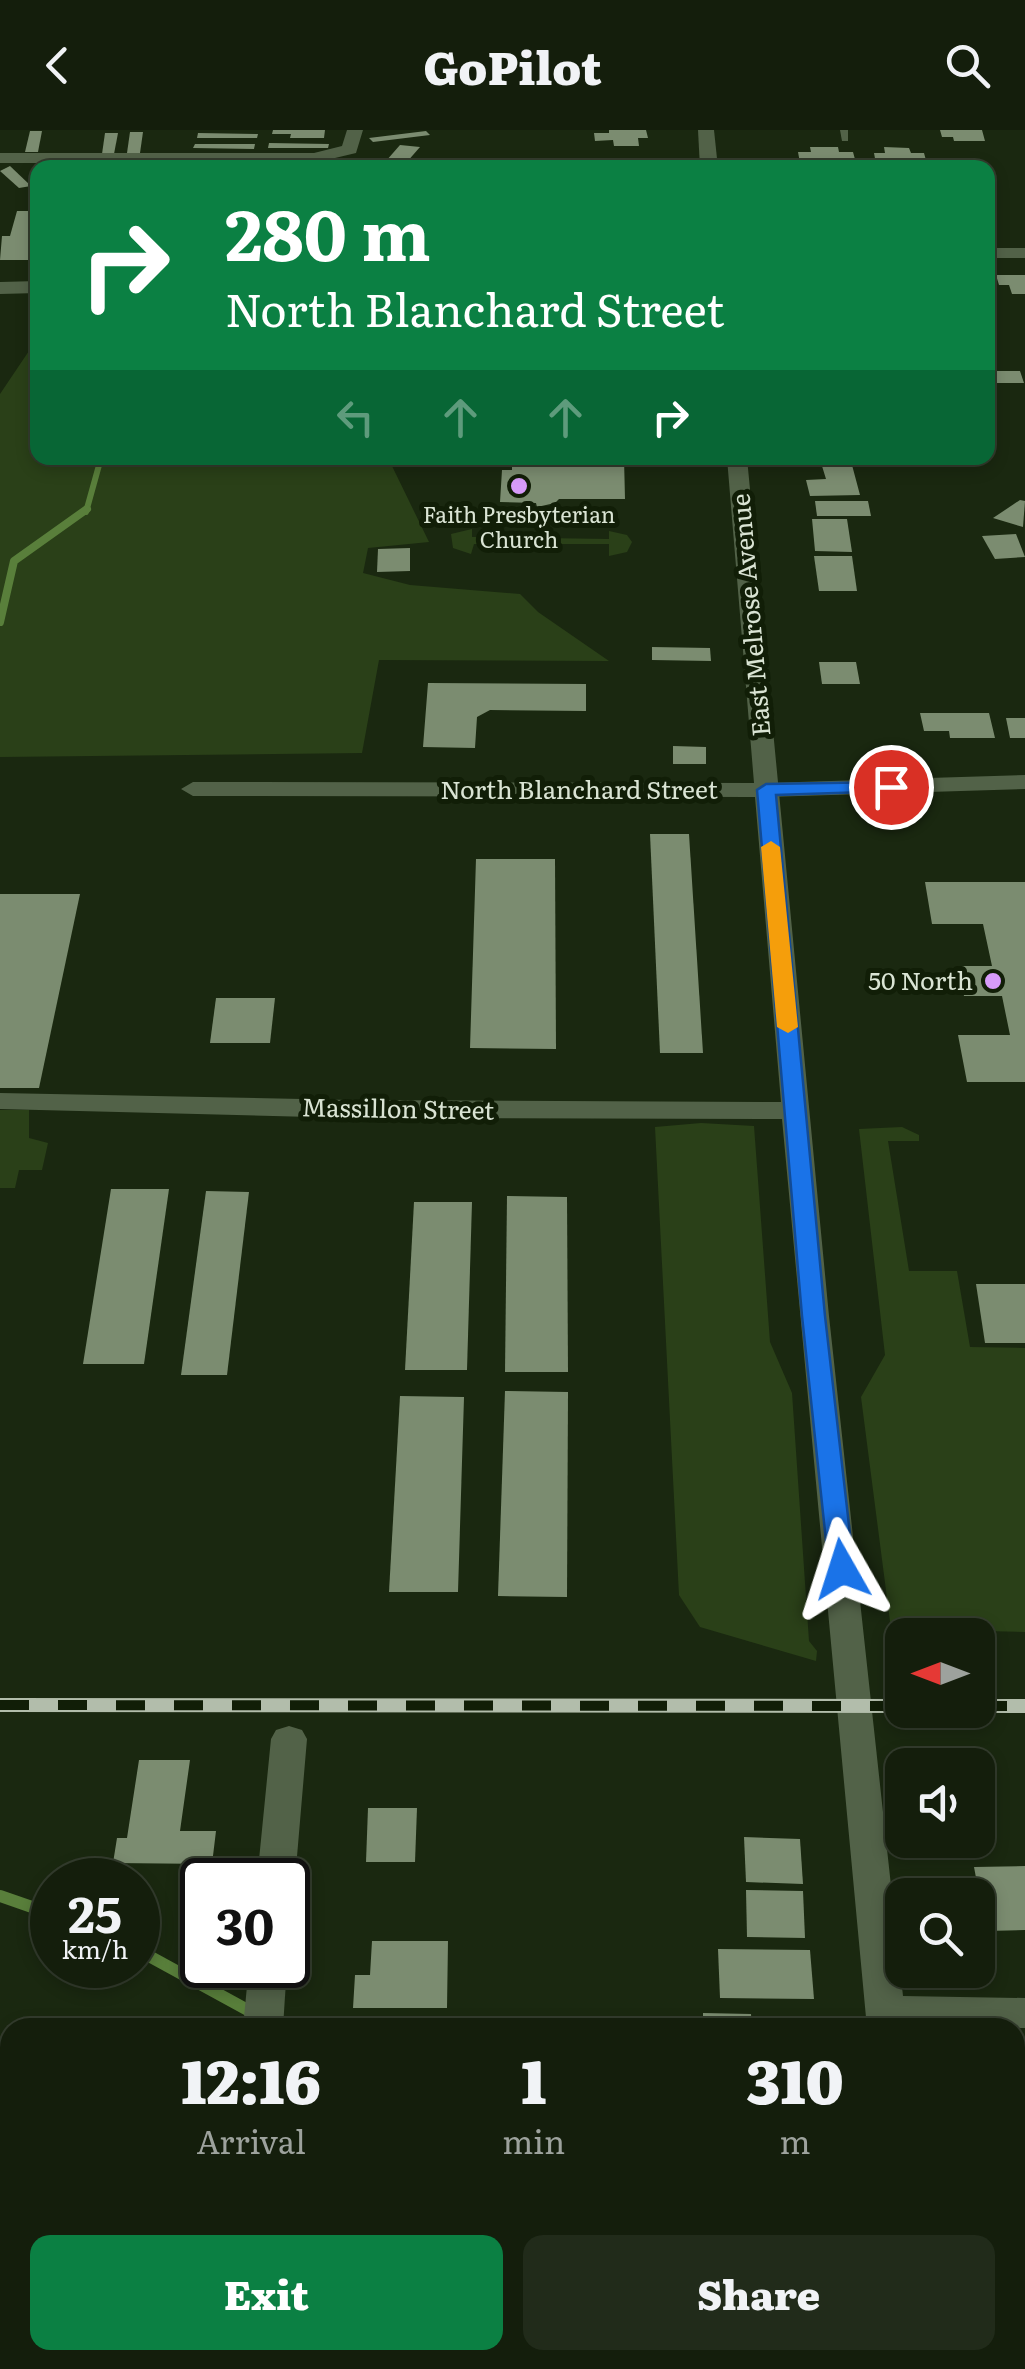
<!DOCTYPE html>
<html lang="en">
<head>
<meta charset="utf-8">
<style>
  :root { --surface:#141e0c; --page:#212b1a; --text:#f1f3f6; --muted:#9da29d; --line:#333c2d; --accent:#0b8043 }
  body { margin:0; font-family:Literata,serif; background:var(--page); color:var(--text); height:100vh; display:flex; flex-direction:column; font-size:38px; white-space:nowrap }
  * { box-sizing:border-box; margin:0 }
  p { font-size:32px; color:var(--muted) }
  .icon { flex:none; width:55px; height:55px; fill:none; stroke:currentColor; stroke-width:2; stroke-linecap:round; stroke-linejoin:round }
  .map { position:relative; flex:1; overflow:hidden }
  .panel { position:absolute; left:0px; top:1888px; width:1025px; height:352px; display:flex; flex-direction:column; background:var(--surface); border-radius:30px 30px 0 0; box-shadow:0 5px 15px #0003,0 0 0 2px var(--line) }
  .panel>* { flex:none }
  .guide { position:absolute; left:30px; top:30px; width:965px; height:305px; border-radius:20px; box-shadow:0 5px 15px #0003,0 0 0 2px var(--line); background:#0b8043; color:#fff; overflow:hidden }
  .needle { width:65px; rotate:270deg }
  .buttons { position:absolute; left:885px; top:1488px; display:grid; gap:20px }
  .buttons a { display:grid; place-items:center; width:110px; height:110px; border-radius:20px; background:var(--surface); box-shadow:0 5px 15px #0003,0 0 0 2px var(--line); font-size:50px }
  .speed { position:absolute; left:30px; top:1728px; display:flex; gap:20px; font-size:50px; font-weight:700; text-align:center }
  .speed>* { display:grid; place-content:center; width:130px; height:130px; border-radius:50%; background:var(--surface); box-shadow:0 5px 15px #0003,0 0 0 2px var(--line); line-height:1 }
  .speed small { font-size:25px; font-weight:400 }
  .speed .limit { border:5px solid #111; border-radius:15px; background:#fff; color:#111 }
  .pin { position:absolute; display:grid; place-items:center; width:85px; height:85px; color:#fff; margin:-42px; border:5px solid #fff; border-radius:50%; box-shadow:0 2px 10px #0007 }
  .me { position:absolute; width:110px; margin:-55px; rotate:354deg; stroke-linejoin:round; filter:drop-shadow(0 0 8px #0008) }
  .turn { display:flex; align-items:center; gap:35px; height:210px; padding:0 30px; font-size:45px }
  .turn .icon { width:130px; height:130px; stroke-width:2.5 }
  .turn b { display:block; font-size:70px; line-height:85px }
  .lanes { display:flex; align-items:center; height:95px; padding:0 30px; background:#0003; justify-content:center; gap:50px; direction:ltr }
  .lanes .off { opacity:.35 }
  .eta { display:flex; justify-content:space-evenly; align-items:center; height:170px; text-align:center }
  .eta b { font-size:60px; font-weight:800; line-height:70px }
  .button { display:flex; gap:20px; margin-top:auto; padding:20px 30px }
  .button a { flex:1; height:115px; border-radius:20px; background:var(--accent); color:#fff; font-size:40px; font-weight:800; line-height:115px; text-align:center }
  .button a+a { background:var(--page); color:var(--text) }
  header { display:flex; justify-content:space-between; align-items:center; height:130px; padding:0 30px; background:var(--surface); font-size:45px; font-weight:800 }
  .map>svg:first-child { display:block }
  .green { fill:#2a4018 }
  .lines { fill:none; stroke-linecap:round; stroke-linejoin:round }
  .stream-far2 { stroke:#597f3b; stroke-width:6 }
  .stream-far1 { stroke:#597f3b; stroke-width:8 }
  .stream { stroke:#597f3b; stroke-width:12 }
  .building { fill:#7b8c70 }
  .lane { fill:#526248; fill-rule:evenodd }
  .street { fill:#526248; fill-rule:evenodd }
  .secondary { fill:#526248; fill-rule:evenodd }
  .rail-casing { stroke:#b2bdab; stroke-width:14 }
  .rail { stroke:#111e07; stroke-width:10; stroke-dasharray:29; stroke-linecap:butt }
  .route { fill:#1a73e8; stroke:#114b97; stroke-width:2.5 }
  .slow { fill:#f59e0b }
  .poi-dot { fill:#d79bf9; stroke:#111e07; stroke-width:4 }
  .labels { text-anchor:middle; stroke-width:10; stroke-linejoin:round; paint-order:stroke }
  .far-poi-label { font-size:22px; fill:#dae4d4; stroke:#111e07 }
  .street-label { font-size:25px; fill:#dae4d4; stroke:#111e07 }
  .poi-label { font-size:25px; fill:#dae4d4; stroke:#111e07; text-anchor:end }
</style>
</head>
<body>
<header><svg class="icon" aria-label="back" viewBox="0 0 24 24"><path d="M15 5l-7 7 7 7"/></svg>GoPilot<svg class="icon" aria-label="search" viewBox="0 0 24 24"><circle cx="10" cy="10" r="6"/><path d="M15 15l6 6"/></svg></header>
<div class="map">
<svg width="1025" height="2239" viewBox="0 0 1025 2239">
  <rect width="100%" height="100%" fill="#1a2810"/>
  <g class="green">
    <polygon points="37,209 38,328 375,328 392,336 429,412 368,418 363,443 410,455 520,464 538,482 609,531 379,530 362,623 0,627 0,264"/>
    <polygon points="472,399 472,407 609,409 609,401 627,405 632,412 627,422 609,426 609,414 474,414 471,424 453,418 451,404"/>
    <polygon points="0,980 29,980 29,1008 48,1013 42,1040 19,1040 15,1058 0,1058"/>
    <polygon points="701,993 754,996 770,1212 792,1263 809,1511 817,1521 816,1531 700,1497 679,1465 655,997"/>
    <polygon points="902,997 919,1005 919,1011 888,1011 909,1141 957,1141 970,1217 1025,1218 1025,1502 891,1499 861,1267 885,1225 859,999"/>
  </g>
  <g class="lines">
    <polyline class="stream-far2" points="86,382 101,328"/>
    <polyline class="stream-far1" points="0,492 14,431 87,379"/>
    <g class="stream">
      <polyline points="0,1766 52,1784"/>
      <polyline points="138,1820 255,1884"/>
      <polyline points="528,2230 533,2239"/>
    </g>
  </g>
  <g class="building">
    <polygon points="273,0 325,0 324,8 290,8 291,4 272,4"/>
    <polygon points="609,0 646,0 648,8 638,8 639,16 614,16 613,10 595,11 594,3 609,3"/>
    <polygon points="940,0 982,0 985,11 954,11 953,7 942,7"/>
    <polygon points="30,1 42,1 38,22 25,22"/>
    <polygon points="426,1 430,5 373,12 369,8"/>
    <polygon points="130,2 143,2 140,23 127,23"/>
    <polygon points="105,3 118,3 114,24 102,24"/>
    <polygon points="198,3 258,4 257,8 197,8"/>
    <polygon points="269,13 329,14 328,18 268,18"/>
    <polygon points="195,14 255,14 254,19 193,18"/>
    <polygon points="400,15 420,17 406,33 386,31"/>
    <polygon points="810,17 838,17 839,22 853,22 856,33 800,33 798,22 811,22"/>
    <polygon points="884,17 909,18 911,23 924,23 927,34 876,34 874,23 885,23"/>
    <polygon points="10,36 31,56 19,58 0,41"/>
    <polygon points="17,81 38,81 38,130 0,130 2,106 10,106"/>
    <polygon points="996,145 1025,145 1025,164 1012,164 1009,155 999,155"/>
    <polygon points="988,241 1020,241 1024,253 988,253"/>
    <polygon points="479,328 624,328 625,369 559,369 555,373 537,377 536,373 500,372 502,340 512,340 512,334 479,334"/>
    <polygon points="852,335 860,365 810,366 806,350 826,349 822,336"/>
    <polygon points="1020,370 1025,371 1023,397 993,388"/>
    <polygon points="815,371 868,371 871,386 817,386"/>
    <polygon points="812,389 847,389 852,422 815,421"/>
    <polygon points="1016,404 1025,427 995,429 982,406"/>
    <polygon points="410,418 410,441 377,442 378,419"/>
    <polygon points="814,426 852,426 857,461 819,461"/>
    <polygon points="652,517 710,518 711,531 652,530"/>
    <polygon points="819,532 856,532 860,554 822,554"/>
    <polygon points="428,553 586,554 586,581 490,580 477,587 475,618 423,617"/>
    <polygon points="920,583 989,583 995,608 950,608 949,601 924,601"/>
    <polygon points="1006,588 1025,588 1025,608 1010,608"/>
    <polygon points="673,616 706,617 706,634 673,634"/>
    <polygon points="650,704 689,704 703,923 660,923"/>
    <polygon points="476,729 555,729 556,919 470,918"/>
    <polygon points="925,752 1025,752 1025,952 967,952 958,905 1010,905 1002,866 964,866 958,836 992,836 983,794 932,794"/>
    <polygon points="0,764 80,764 39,958 0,958"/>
    <polygon points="216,868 275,868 270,913 210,913"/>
    <polygon points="111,1059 169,1059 144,1234 83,1234"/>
    <polygon points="206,1061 249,1062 227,1245 181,1245"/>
    <polygon points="507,1066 567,1067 568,1242 505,1242"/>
    <polygon points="414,1072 472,1072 467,1240 405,1240"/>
    <polygon points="976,1154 1025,1154 1025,1213 985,1213"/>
    <polygon points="505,1261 568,1262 567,1467 498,1466"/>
    <polygon points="400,1266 464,1267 458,1462 389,1462"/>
    <polygon points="139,1630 190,1630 180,1701 216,1701 212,1734 113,1733 117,1708 127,1708"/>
    <polygon points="368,1678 417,1678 415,1732 366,1732"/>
    <polygon points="744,1707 800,1709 803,1754 746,1752"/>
    <polygon points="1025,1736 1025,1800 986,1801 974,1737"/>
    <polygon points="746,1760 803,1761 805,1808 747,1807"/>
    <polygon points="372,1811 448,1811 447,1878 353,1878 355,1845 370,1845"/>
    <polygon points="718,1819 810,1820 814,1869 720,1868"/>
    <polygon points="703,1883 751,1884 752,1898 703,1898"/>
    <polygon points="1015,1994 1025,1995 1025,2075 1015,2075"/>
    <polygon points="370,2230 475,2231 475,2239 370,2239"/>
    <polygon points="799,2233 800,2239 729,2239 728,2234"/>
  </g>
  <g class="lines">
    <polygon class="lane" points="840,0 848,0 848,11 842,11"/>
    <g class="street">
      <polygon points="347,0 363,0 356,23 314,33 0,33 0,23 314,23 342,16"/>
      <polygon points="698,0 714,0 718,38 700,38"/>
      <rect x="988" y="118" width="37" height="10"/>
      <polygon points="38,151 38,163 0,164 0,152"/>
      <polygon points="727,328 747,328 829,1186 903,1866 1025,1868 1025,1898 867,1898 782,989 350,988 0,979 0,963 350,970 781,972 755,667 193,666 181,659 193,652 754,653"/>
      <polygon points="289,1596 302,1600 307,1609 295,1750 288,1760 288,1750 257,1750 271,1609 276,1600"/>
      <polygon points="249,1835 287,1835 283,1898 243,1898"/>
      <polygon points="213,2230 257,2230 256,2239 212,2239"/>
      <polygon points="898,2230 942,2230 943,2239 899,2239"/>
    </g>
    <polygon class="secondary" points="1025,645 1025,659 766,667 754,660 766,653"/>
    <g class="rail-casing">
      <g id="rail">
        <polyline points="0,1575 902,1576"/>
        <polyline points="978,1576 1025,1576"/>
      </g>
    </g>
    <use href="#rail" class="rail"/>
  </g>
  <polygon class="route" points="891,652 897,653 897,661 776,665 825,1186 854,1439 842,1447 829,1439 802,1186 757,660 766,654"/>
  <polygon class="slow" points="771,711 780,717 798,897 788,903 777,897 761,717"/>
  <g class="poi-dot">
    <circle cx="519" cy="356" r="10"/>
    <circle cx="993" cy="851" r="10"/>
  </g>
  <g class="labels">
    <g class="far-poi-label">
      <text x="519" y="393">Faith Presbyterian<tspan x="519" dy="25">Church</tspan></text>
    </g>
    <g class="street-label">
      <text transform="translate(751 485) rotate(-95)" y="9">East Melrose Avenue</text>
      <text x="579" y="669">North Blanchard Street</text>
      <text transform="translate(398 979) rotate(1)" y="9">Massillon Street</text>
    </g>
    <g class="poi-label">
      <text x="973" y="860">50 North</text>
    </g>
  </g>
</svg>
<div class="buttons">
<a><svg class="needle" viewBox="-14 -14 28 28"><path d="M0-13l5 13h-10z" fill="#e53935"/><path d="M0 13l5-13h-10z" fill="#9da29d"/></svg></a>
<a><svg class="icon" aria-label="sound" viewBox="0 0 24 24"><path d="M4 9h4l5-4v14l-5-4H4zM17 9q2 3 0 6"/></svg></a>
<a><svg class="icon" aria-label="search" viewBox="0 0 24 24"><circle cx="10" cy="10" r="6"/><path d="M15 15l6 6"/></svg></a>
</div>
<div class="speed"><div>25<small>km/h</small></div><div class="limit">30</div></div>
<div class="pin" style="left:891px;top:657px;background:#d93025"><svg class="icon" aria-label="arrive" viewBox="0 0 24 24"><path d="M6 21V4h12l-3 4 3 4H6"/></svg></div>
<svg class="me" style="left:842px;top:1439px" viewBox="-20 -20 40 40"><path d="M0-17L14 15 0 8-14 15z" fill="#1a73e8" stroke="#fff" stroke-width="4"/></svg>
<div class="guide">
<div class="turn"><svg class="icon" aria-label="right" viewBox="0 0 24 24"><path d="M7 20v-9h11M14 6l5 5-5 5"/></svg><div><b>280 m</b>North Blanchard Street</div></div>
<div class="lanes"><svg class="icon off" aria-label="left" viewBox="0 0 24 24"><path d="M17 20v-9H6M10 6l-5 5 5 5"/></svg><svg class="icon off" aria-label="ahead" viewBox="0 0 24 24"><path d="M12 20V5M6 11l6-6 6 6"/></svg><svg class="icon off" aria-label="ahead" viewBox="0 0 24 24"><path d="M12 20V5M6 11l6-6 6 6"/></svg><svg class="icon" aria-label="right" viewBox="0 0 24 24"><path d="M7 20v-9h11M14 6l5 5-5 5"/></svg></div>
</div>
<section class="panel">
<div class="eta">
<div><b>12:16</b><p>Arrival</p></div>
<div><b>1</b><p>min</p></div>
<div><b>310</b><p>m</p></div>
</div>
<div class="button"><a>Exit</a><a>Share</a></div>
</section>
</div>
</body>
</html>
